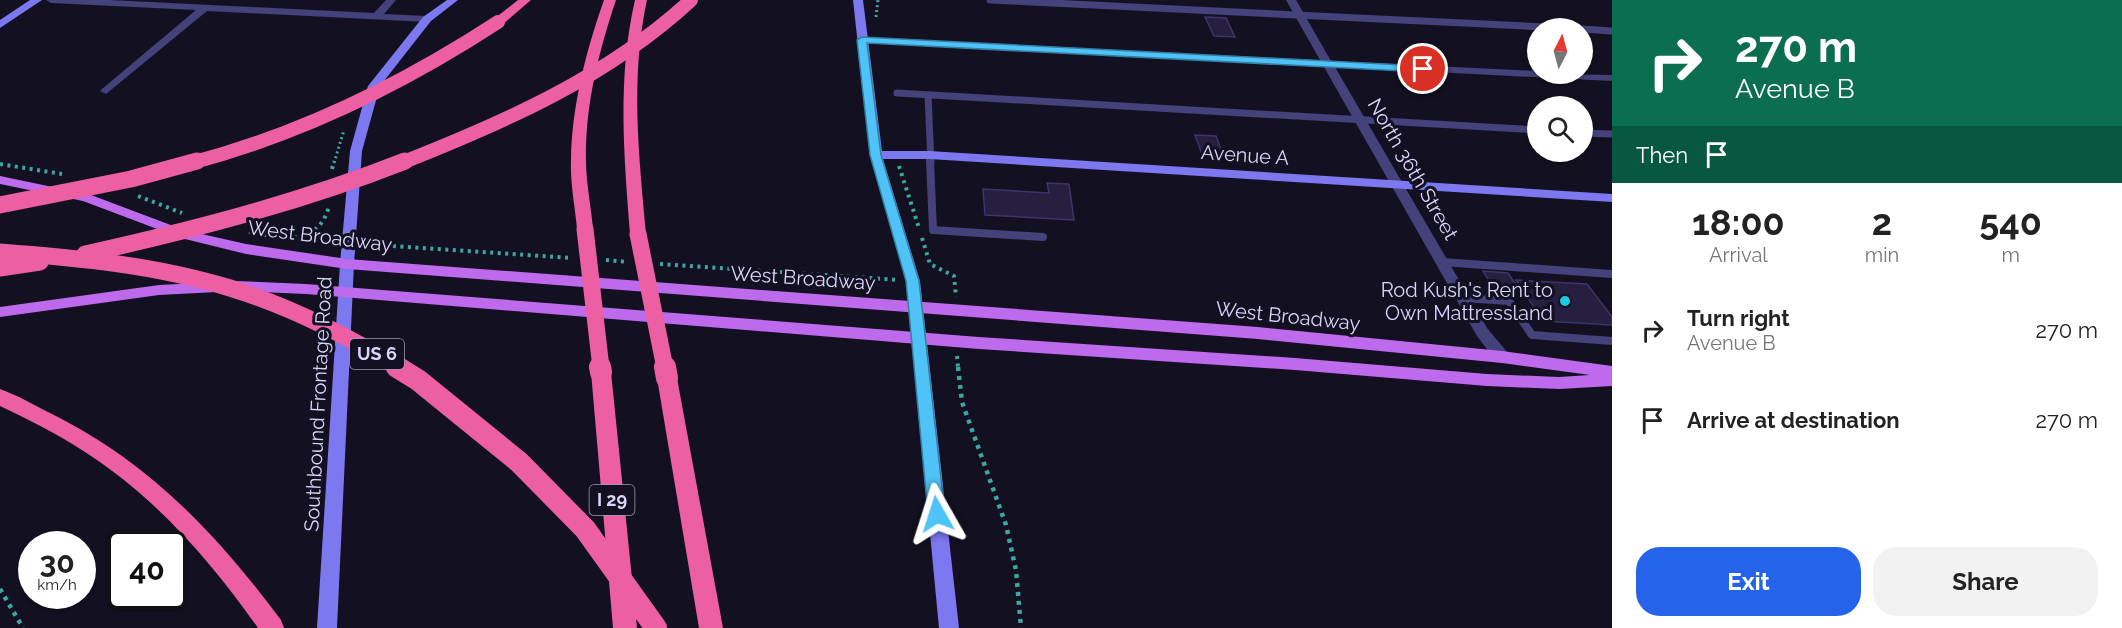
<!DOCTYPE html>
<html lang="en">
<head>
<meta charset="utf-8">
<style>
  :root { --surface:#fff; --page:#f2f2f2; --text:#222; --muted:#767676; --accent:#2563eb }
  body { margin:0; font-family:Raleway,sans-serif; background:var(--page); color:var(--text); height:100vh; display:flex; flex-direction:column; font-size:22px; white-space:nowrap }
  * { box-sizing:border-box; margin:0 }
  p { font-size:20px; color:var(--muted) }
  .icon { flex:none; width:33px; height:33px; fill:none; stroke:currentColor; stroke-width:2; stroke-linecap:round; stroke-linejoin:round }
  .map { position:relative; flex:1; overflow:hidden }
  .details { display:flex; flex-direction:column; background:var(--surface); width:510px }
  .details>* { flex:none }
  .top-card { background:#0b6e4f; color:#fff; overflow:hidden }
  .needle { width:39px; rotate:6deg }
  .controls { position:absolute; left:1527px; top:18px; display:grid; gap:12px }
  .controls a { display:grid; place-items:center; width:66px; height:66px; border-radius:50%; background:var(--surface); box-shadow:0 2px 4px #0004; font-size:30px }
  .speed { position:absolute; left:18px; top:531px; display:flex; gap:12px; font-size:30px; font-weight:700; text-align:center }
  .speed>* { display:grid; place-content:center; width:78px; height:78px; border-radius:50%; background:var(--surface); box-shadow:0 2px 4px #0004; line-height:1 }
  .speed small { font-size:15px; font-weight:400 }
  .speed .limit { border:3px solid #111; border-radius:9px; background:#fff; color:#111 }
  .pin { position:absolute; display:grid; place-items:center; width:51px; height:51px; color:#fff; margin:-26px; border:3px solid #fff; border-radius:50%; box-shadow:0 2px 6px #0007 }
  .me { position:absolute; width:66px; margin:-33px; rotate:354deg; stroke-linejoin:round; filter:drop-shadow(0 0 4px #0008) }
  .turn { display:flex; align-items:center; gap:21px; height:126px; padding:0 24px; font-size:27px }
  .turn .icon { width:78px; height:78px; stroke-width:2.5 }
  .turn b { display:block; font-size:42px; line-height:51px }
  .then { display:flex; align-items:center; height:57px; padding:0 24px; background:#0003; gap:12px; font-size:22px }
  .eta { display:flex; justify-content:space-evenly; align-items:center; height:102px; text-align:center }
  .eta b { font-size:36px; font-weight:700; line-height:42px }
  .cta { display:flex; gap:12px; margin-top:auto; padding:12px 24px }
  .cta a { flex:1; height:69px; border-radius:24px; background:var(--accent); color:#fff; font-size:24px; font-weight:700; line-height:69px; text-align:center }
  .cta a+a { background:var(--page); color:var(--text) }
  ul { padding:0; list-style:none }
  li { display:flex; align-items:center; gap:18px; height:90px; padding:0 24px }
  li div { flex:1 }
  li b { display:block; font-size:22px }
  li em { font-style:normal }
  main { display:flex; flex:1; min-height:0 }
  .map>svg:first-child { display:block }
  .building { fill:#261f40; stroke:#3f3469; stroke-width:1.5 }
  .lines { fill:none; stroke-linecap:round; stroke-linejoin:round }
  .path-far2 { stroke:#3da7a1; stroke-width:3; stroke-dasharray:2 3; stroke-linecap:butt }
  .path-far1 { stroke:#3da7a1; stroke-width:4; stroke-dasharray:3 4.5; stroke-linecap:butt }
  .path { stroke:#3da7a1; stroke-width:4.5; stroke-dasharray:4 5; stroke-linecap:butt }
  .lane-far1 { stroke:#44417b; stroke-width:7 }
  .lane { stroke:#44417b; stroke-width:8 }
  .street { fill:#44417b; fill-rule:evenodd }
  .secondary { fill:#7c78ef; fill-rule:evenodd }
  .primary { fill:#bd6aed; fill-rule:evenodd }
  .highway { fill:#ec5fa2; fill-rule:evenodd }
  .highway-bridge-far2 { stroke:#ec5fa2; stroke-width:14 }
  .highway-bridge-far1 { stroke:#ec5fa2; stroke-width:17 }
  .highway-bridge { stroke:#ec5fa2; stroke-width:22 }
  .route { fill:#4fc3f7; stroke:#337fa1; stroke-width:1.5 }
  .poi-dot { fill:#1bcce0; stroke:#131021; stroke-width:2 }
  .labels { text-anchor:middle; stroke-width:6; stroke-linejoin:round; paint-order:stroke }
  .shield { fill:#131021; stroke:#9e9bb9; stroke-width:1.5 }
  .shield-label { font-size:18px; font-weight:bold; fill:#dad6fa }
  .street-label { font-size:20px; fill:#dad6fa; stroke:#131021 }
  .poi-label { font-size:20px; fill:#dad6fa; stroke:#131021; text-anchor:end }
</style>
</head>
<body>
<main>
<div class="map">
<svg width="1612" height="628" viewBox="0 0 1612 628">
  <rect width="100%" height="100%" fill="#131021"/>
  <g class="building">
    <polygon points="1205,17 1226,18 1235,37 1214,36"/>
    <polygon points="1195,135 1216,136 1223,155 1202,154"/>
    <polygon points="1047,183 1069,184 1074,220 985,215 983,189 1049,193"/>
    <polygon points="1483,271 1508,273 1520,291 1494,289"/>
    <polygon points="1516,280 1587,284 1612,317 1612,325 1543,321"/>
  </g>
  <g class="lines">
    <g class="path-far2">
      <polyline points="876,17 878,0"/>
      <polyline points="334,163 344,130"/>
    </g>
    <g class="path-far1">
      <polyline points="0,164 62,174"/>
      <polyline points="899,166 919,228"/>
      <polyline points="332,169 334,161"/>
      <polyline points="138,196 182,213"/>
      <path d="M249,232C282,238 318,247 329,206"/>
      <polyline points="922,238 930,264 954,276 956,297"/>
      <polyline points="291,239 335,242"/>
      <polyline points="363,244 571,258"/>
      <polyline points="606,260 628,262"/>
      <polyline points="660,264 898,280"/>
      <polyline points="957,356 958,368"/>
    </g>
    <g class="path">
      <polyline points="958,367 962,402 1006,525 1016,570 1021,628"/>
      <polyline points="0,589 23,628"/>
    </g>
    <g class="lane-far1">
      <polyline points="990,0 1565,28"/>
      <polyline points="1582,29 1612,31"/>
      <polyline points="897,93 1538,130"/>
      <polyline points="928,95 931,163"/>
      <polyline points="1582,133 1612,134"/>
    </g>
    <g class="lane">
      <polyline points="930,161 933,230 1043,237"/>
      <polyline points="1442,262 1612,274"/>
      <polyline points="1463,298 1509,301 1532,335 1612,341"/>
    </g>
    <g class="street">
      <polygon points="46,0 110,0 374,13 386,0 396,0 384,14 427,16 432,19 427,22 207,11 106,94 100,91 102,89 196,10 51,3"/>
      <polygon points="1286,0 1296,0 1331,61 1538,71 1538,74 1612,75 1612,81 1335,67 1487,328 1508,353 1510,357 1508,361 1496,361 1477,336 1324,67 862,43 857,40 862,37 1320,60"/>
    </g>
    <g class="secondary">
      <polygon points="30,0 42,0 0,28 0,20"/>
      <polygon points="447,0 458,0 431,21 380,86 362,151 354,264 337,628 317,628 340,264 350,151 368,86 423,17"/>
      <polygon points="853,0 863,0 882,151 929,151 1612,194 1612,202 929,159 883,159 920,281 959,628 939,628 906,281 870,155"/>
    </g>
    <polygon class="primary" points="0,176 91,195 184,230 246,244 347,259 1258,327 1502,351 1612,366 1612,386 1559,389 1487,386 1295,370 979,349 306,294 236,291 159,295 0,317 0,307 159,285 236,281 306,284 979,337 1295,358 1487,374 1559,377 1590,375 1502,363 1258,339 347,269 246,254 181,238 83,201 0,184"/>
    <g class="highway">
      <polygon points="518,0 531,0 502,25 494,25 494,19"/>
      <path d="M604,0H616C599,51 585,105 586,160C586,183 591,206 593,229L591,233H579L577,229C575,206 570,183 571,159C572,105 586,51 604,0Z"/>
      <path d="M635,0H647C630,78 639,155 646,234L644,238H632L630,234C624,155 617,78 635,0Z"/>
      <polygon points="601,365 608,367 611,372 637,628 613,628 591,372 594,367"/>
      <polygon points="667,371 674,373 677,378 723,628 699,628 657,378 660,373"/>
      <path d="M0,389C17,395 34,405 50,413C149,462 215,532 281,620L284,628H258C210,560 155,497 85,452C58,434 29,420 0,406Z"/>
    </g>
    <g class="highway-bridge-far2">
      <path d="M191,163C301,134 403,84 498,22"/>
      <path d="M401,163C505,122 608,77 691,0"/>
    </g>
    <g class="highway-bridge-far1">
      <polyline points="0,205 131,179 197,161"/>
      <polyline points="585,229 601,368"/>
      <polyline points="638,234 665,368"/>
      <path d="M0,252C78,258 155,265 230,288C289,306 348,336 399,368"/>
      <path d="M85,254C193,230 301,202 405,161"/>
      <polyline points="0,268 40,262"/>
    </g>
    <g class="highway-bridge">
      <polyline points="397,367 418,380 519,462 585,529 656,628"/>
      <polyline points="600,367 601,372"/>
      <polyline points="665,367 667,378"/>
    </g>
  </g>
  <polygon class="route" points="862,37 1423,66 1428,69 1423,72 867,43 881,155 919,281 945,514 942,519 937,521 931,519 928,514 906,281 870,155 857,40"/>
  <circle class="poi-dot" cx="1565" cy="301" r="6"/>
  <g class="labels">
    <g class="shield">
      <rect x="350" y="339" width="54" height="30" rx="4.5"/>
      <rect x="589.5" y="485" width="45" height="30" rx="4.5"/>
    </g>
    <g class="shield-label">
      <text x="377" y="360">US 6</text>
      <text x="612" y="506">I 29</text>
    </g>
    <g class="street-label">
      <text transform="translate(1245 155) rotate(4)" y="7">Avenue A</text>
      <text transform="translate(1413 169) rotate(60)" y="7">North 36th Street</text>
      <text transform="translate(320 236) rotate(7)" y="7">West Broadway</text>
      <text transform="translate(803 278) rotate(4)" y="7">West Broadway</text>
      <text transform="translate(1288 316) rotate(6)" y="7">West Broadway</text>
      <text transform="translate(318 404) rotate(-87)" y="7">Southbound Frontage Road</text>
    </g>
    <g class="poi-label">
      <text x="1553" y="297">Rod Kush's Rent to<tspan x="1553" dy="23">Own Mattressland</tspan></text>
    </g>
  </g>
</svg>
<div class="controls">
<a><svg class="needle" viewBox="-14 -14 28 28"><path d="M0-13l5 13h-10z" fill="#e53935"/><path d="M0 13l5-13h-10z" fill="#767676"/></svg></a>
<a><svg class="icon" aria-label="search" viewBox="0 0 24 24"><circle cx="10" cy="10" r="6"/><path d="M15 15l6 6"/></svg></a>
</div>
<div class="speed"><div>30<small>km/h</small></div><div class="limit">40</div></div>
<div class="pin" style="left:1423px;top:69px;background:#d93025"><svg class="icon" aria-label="arrive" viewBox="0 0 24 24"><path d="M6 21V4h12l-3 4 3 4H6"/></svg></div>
<svg class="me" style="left:937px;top:514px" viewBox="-20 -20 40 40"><path d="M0-17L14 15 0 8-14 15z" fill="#4fc3f7" stroke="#fff" stroke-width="4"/></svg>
</div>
<section class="details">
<div class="top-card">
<div class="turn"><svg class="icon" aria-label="right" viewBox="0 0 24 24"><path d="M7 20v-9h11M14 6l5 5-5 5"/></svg><div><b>270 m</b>Avenue B</div></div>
<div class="then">Then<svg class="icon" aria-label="arrive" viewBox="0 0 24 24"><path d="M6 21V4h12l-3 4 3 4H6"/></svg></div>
</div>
<div class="eta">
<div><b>18:00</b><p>Arrival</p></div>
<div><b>2</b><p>min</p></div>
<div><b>540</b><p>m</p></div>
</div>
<ul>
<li><svg class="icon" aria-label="right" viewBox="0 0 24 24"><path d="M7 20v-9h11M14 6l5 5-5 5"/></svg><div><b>Turn right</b><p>Avenue B</p></div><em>270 m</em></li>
<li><svg class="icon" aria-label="arrive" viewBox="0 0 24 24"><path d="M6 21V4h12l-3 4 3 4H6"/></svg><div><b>Arrive at destination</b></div><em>270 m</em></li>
</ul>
<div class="cta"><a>Exit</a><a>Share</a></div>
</section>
</main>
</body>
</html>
